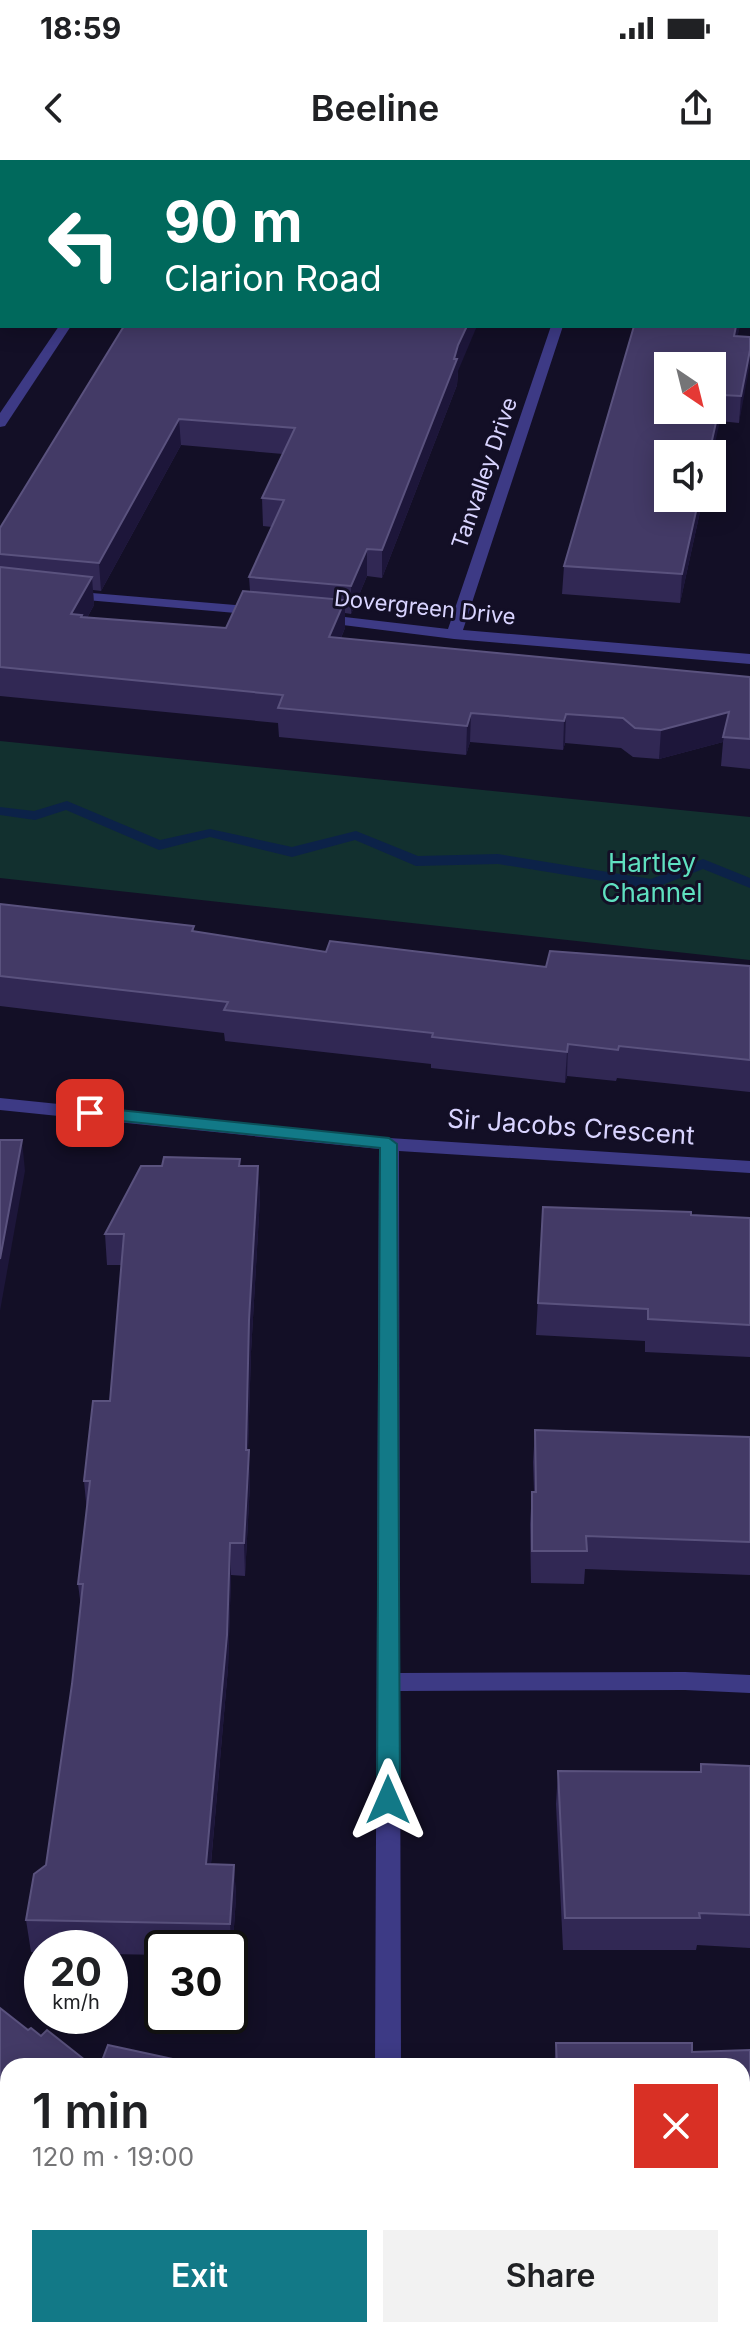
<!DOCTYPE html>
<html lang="en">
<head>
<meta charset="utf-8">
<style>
  :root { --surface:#fff; --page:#f2f2f2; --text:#202124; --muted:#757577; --accent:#127987 }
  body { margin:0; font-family:Inter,sans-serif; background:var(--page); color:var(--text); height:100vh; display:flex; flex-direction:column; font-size:30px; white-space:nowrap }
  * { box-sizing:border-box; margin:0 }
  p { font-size:26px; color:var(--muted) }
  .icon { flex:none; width:44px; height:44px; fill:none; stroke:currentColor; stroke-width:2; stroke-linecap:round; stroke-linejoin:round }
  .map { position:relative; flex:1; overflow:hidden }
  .drawer { position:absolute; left:0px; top:1898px; width:750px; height:280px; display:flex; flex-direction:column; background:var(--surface); border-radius:24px 24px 0 0; box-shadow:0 4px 20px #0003 }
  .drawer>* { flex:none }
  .top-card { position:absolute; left:0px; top:0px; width:750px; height:168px; box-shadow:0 4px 20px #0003; background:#00695c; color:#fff; overflow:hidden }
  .needle { width:52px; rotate:145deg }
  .fabs { position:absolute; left:654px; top:192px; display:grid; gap:16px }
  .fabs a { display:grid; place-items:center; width:72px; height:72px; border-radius:0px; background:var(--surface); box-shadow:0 4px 20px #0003; font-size:40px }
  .speed { position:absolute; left:24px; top:1770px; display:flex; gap:16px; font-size:40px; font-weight:700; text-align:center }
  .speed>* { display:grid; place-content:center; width:104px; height:104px; border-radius:50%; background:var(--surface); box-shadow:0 4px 20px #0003; line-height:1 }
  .speed small { font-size:20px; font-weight:400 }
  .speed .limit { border:4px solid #111; border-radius:12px; background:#fff; color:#111 }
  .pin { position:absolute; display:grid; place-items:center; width:68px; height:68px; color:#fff; margin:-34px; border-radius:16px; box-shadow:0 4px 12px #0006 }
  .me { position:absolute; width:88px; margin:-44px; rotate:0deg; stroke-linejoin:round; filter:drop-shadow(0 0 6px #0008) }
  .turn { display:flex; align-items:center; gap:28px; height:168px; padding:0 32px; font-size:36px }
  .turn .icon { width:104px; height:104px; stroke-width:2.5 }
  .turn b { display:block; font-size:56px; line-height:68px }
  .round { display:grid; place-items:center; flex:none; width:84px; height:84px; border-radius:0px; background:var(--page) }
  .head { display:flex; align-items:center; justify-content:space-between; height:136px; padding:0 32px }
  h1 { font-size:48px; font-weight:600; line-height:60px }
  .action { display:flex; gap:16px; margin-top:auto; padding:16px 32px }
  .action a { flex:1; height:92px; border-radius:0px; background:var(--accent); color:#fff; font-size:32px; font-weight:600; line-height:92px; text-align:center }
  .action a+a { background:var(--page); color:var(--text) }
  .status { display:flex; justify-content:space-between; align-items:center; height:56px; padding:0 40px; background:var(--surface); direction:ltr }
  .status svg { height:22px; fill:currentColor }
  header { display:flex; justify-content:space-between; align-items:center; height:104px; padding:0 32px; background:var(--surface); font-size:36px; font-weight:600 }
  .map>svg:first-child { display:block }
  .green { fill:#12302f }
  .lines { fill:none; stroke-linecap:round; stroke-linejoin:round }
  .stream { fill:#0c2248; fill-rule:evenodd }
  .street { fill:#3d3a85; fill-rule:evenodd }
  .wall { fill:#312854; fill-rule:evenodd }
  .shaded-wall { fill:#1d163a }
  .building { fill:#433a66; stroke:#5a527e; stroke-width:2; fill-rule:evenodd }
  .route { fill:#127987; stroke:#0c4f58; stroke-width:2 }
  .labels { text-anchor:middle; stroke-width:6; stroke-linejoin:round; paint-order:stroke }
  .far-street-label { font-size:22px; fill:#d9d4ff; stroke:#130f26 }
  .park-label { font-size:26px; fill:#5fe0c0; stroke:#130f26 }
  .street-label { font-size:26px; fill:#d9d4ff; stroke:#130f26 }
</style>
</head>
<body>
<div class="status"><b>18:59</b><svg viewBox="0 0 49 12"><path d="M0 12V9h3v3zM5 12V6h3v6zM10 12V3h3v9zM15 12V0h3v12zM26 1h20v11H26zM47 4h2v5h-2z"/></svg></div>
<header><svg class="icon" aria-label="back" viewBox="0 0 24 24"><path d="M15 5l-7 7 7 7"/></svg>Beeline<svg class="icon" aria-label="share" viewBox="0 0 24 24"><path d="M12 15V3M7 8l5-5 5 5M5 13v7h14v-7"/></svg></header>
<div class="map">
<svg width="750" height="2178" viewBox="0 0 750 2178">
  <rect width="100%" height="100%" fill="#130f26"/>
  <polygon class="green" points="0,581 750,657 750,800 0,718"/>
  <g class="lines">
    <polygon class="stream" points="67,641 160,680 210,669 292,687 356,671 418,696 498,694 651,719 703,699 750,718 750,728 703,709 652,729 498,704 416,706 355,680 292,697 210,677 159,690 66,650 35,660 0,655 0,647 34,651"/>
    <g class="street">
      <polygon points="169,0 181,0 167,2"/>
      <polygon points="605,0 617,0 604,2"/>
      <polygon points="59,166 71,166 5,266 0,267 0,253"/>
      <polygon points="551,166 563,166 463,470 750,494 750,504 454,479 319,462 312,458 319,454 448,469"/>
      <polygon points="68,431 259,447 266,451 259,455 63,438 63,432"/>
      <polygon points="0,938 389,978 750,1001 750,1013 399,991 400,1513 685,1512 750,1515 750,1533 685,1530 400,1531 401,1906 375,1906 379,989 0,950"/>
      <rect x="373" y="2170" width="28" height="8"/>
    </g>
  </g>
  <g class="wall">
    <path d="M124,166L458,211L457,225L382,418L367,416L351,454L345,453V468L341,478L750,517V609L721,606L723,582L659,599L633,597L621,588L565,583L563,590L470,582L466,595L279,577L278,563L0,536V368ZM181,285L283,294L262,338L263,366L272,367L249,417L250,431L226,468L87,458L94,445L93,430L101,431Z"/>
    <polygon points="634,166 740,166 737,176 750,177 739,263 720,261 668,338 703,338 680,443 562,434 564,406"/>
    <polygon points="0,744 194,766 194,771 326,792 546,807 750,806 750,932 617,918 616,921 567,916 565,923 431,908 431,904 225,881 224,873 0,846"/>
    <polygon points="240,1006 258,1006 260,1038 251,1192 248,1290 250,1323 245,1416 231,1415 228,1508 211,1704 234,1705 236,1737 232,1796 230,1796 230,1788 162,1788 162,1795 110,1794 110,1788 42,1788 42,1792 31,1792 26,1760 46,1705 72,1524 81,1447 78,1424 87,1352 84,1321 110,1241 122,1105 107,1105 105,1074"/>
    <polygon points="543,1047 750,1058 750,1197 645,1192 645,1181 536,1175"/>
    <polygon points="535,1270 750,1277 750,1415 585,1409 584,1424 531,1423 530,1364 532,1332 534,1332 533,1302"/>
    <polygon points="701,1604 750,1606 750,1788 697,1785 696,1790 563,1790 556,1644 558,1611 700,1612"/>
    <polygon points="556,1883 692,1892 750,1890 750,2101 743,2102 742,2098 742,1906 554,1906"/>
  </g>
  <g class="shaded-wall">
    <polygon points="83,0 102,0 101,2 81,2"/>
    <polygon points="321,0 333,0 332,2 319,2"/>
    <polygon points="750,102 750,117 748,127 748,112"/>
    <polygon points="2,112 2,140 0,143 0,114"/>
    <polygon points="467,166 477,166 458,211 457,225 382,418 382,390 454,199 458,185"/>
    <polygon points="736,166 740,166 732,202 734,176"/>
    <polygon points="750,190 750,204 739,263 741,236"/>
    <polygon points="722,235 720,261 712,297 712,294 709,294"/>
    <polygon points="179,259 181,285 101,431 99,403"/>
    <polygon points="699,338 703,338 680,443 682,414"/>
    <polygon points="367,389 367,416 351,454 351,426"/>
    <polygon points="92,417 94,445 83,465 71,454"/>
    <polygon points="345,440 345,468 329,506 329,477"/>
    <polygon points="729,552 723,582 659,599 661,570"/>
    <polygon points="471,553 470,582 466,595 467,566"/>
    <polygon points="566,554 565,583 563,590 564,561"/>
    <polygon points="568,884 567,916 565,923 567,892"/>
    <polygon points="22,980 25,1011 0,1151 0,1099"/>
    <polygon points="258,1006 260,1038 251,1192 247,1323 246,1290 249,1160"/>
    <polygon points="249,1290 250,1323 245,1416 244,1383"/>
    <polygon points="230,1383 231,1415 228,1508 208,1737 206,1704"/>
    <polygon points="234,1705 236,1737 232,1796 230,1764"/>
    <polygon points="8,1975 8,2012 0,2019 0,1983"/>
  </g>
  <g class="building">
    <polygon points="0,0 83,0 81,2 2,2 2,112 0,114"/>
    <polygon points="226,0 321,0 319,2 225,2"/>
    <polygon points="441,0 528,0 528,2 440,2"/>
    <polygon points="683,0 750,0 750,4 748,4 748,2 682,2"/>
    <polygon points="748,14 750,14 750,102 748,112"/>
    <polygon points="124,166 467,166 458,185 454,199 457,199 382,390 367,389 351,426 249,417 284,340 262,338 295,268 179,259 99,403 0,394 0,368"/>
    <path d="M634,166H736L734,176L750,177V190L741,236L722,235L709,294H668V338H699L682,414L564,406ZM668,206H712V250H668Z"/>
    <polygon points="0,407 92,417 71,454 82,455 81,457 226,468 243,431 345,440 329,477 750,517 750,579 723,577 729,552 661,570 635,568 623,558 566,554 564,561 471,553 467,566 278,548 283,535 0,507"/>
    <polygon points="0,744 194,766 192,771 326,792 330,781 546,807 550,791 750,806 750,900 619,886 618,890 568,884 567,892 432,877 433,873 224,850 228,842 0,816"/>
    <polygon points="0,980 22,980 0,1099"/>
    <polygon points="164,997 240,999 239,1006 258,1006 249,1160 246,1290 249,1290 244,1383 230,1383 227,1475 206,1704 234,1705 230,1764 26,1760 34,1714 46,1705 72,1524 83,1424 78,1424 90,1321 84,1321 93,1241 110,1241 124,1074 105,1074 141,1006 162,1006"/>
    <polygon points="543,1047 691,1052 691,1055 750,1058 750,1165 648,1159 648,1149 538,1143"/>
    <polygon points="535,1270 750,1277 750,1382 586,1376 587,1391 532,1391 532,1332 536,1332"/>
    <polygon points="701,1604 750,1606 750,1755 699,1753 700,1758 565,1758 558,1611 701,1612"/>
    <polygon points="0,1848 28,1870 31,1868 41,1876 47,1870 85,1900 79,1906 8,1906 8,1975 0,1983"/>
    <polygon points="556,1883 692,1883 692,1892 750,1890 750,2070 748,2070 746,2062 742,2062 742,1906 557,1906"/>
    <polygon points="108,1885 205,1906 100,1906"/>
  </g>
  <polygon class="route" points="90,947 389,978 397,984 400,1640 396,1647 388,1649 381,1647 377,1640 380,988 84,957 81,953 84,949"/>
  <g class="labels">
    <g class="far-street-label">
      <text transform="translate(484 313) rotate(-71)" y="8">Tanvalley Drive</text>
      <text transform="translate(425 447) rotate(6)" y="8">Dovergreen Drive</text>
    </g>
    <g class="park-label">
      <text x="652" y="712">Hartley<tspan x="652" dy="30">Channel</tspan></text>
    </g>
    <g class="street-label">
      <text transform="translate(571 967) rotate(4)" y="9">Sir Jacobs Crescent</text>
    </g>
  </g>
</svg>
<div class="fabs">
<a><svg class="needle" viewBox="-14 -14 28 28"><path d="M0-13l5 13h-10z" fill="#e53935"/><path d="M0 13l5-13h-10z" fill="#757577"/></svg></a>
<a><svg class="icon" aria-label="sound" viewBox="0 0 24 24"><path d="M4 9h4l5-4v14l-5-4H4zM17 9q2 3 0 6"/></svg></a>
</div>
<div class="speed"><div>20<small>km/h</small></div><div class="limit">30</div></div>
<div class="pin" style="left:90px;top:953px;background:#d93025"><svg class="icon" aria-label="arrive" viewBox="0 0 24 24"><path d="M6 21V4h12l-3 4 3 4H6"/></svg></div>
<svg class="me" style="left:388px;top:1640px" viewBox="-20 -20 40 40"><path d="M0-17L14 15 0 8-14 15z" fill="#127987" stroke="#fff" stroke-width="4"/></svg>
<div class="top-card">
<div class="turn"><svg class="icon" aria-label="left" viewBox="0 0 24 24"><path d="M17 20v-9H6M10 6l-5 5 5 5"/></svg><div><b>90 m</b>Clarion Road</div></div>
</div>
<section class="drawer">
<div class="head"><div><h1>1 min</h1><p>120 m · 19:00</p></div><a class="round" style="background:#d93025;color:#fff"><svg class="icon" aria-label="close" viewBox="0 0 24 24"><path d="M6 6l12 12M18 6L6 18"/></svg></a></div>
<div class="action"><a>Exit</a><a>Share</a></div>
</section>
</div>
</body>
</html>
